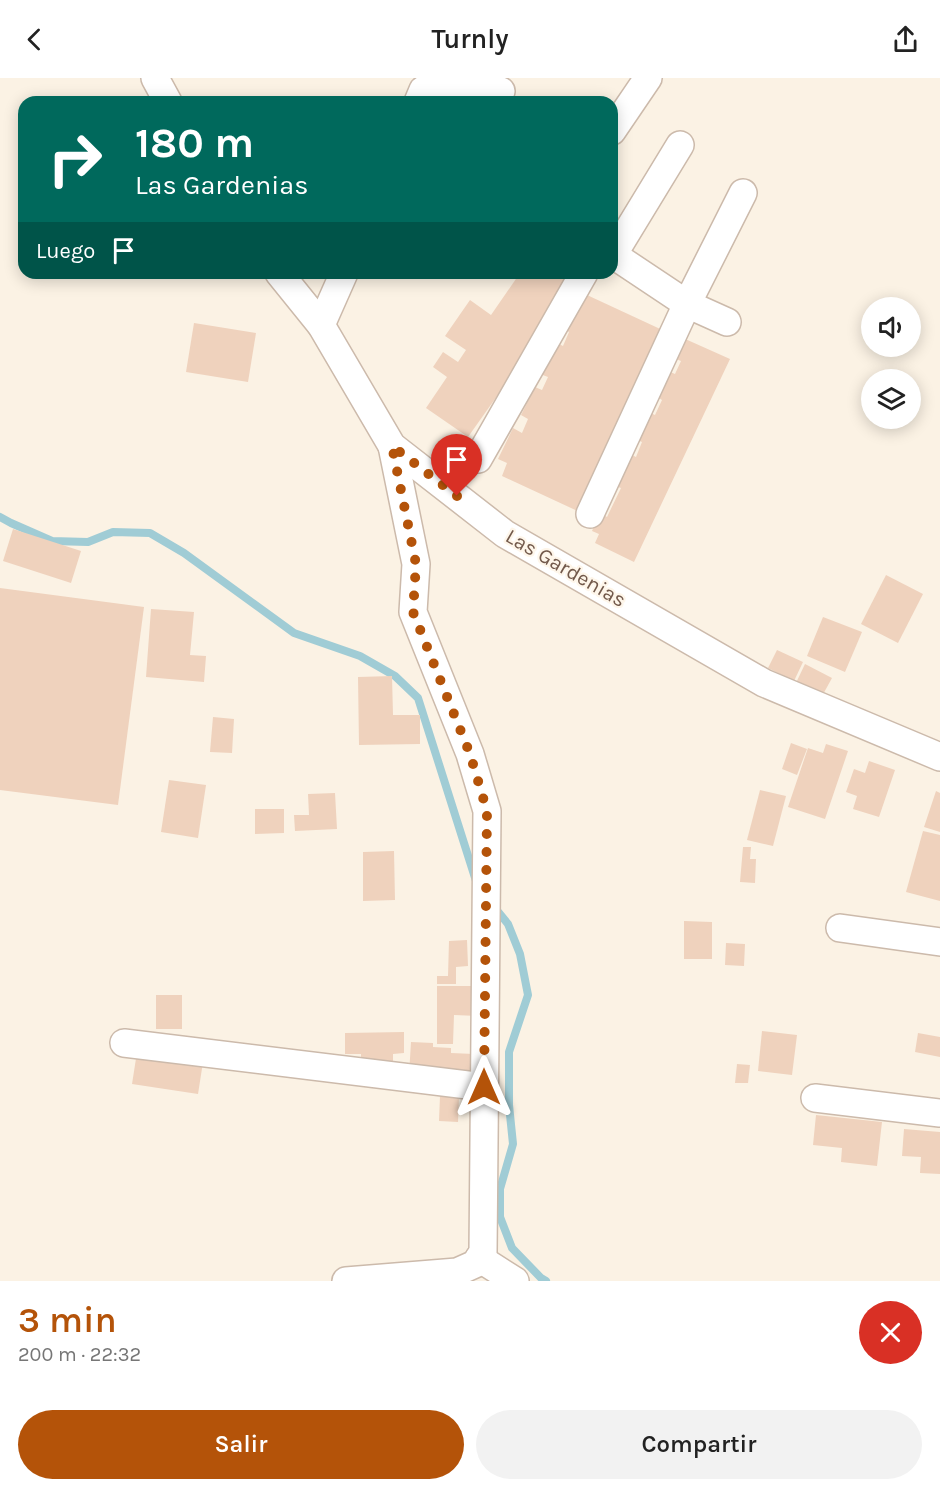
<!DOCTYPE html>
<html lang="es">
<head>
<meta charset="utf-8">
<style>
  :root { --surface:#fff; --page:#f2f2f2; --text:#222; --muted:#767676; --accent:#b45309 }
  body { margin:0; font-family:Karla,sans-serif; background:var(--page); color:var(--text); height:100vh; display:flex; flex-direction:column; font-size:22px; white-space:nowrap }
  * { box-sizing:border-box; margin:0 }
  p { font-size:20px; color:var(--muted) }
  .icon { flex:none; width:33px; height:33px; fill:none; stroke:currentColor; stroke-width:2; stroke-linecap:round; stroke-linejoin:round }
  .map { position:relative; height:1203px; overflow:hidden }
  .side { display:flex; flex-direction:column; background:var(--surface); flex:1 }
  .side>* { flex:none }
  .hud { position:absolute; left:18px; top:18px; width:600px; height:183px; border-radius:18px; box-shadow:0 3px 15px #0003; background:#00695c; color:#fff; overflow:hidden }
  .fabs { position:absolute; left:861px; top:219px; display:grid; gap:12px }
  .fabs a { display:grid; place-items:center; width:60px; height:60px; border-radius:50%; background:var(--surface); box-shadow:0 3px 15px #0003; font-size:30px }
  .pin { position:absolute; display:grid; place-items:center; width:51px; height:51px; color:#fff; margin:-62px -26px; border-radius:50% 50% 50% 0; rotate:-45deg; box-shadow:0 0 6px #0007 }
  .pin .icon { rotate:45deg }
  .me { position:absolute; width:66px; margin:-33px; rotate:0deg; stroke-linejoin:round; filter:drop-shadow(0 0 4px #0008) }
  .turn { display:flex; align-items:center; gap:21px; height:126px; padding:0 18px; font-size:27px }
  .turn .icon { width:78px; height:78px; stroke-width:2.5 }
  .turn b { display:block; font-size:42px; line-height:51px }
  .then { display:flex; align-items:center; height:57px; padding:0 18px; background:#0003; gap:12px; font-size:22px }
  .round { display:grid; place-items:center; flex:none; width:63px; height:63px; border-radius:32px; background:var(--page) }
  .summary { display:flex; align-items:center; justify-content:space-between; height:102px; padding:0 18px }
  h1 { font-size:36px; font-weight:600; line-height:45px; color:var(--accent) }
  .primary-button { display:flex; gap:12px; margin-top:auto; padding:12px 18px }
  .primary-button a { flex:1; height:69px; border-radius:36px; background:var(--accent); color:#fff; font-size:24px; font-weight:600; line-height:69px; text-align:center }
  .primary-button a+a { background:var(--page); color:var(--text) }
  header { display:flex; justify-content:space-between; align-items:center; height:78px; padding:0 18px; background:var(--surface); font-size:27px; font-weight:600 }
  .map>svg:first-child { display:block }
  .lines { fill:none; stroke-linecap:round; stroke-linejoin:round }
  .stream { stroke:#a0ccd5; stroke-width:8 }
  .building { fill:#efd2bd }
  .minor-casing { stroke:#ccbaab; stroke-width:30 }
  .minor { stroke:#fff; stroke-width:27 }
  .route { stroke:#b45309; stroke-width:10; stroke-dasharray:0 18 }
  .labels { text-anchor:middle; stroke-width:4.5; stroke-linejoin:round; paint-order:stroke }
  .street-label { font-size:21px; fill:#72594b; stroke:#fef6ea }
</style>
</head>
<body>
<header><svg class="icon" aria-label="back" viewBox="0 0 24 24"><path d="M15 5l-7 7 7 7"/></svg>Turnly<svg class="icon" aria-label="share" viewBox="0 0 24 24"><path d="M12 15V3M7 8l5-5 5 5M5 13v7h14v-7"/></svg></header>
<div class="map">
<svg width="940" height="1203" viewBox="0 0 940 1203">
  <rect width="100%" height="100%" fill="#fbf2e4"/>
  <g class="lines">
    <g class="stream">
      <polyline points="0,439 11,445 52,463 88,464 113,454 150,455 184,475 294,555 360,578 395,598 418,620 477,806"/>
      <polyline points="495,830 508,846 520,876 528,917 509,974 509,1027 513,1066 500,1111 500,1139 512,1170 541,1200 546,1203"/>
    </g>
  </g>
  <g class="building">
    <polygon points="520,195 567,195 565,198 573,211 468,359 426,330 447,299 433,289 443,274 458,284 466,272 445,258 470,222 491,237"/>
    <polygon points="587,217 671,256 584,436 502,398 507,385 498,381 513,350 522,355 528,341 521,337 535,309 542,312 548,299 540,296 555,264 563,268 569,254 562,250 577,218 584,222"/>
    <polygon points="194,245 256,255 248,304 186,294"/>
    <polygon points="683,260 730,281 634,484 595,465 599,456 592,453 600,435 607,439 621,410 615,408 630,376 636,379 642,364 635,361 648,334 655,337 662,322 656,318 668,293 675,296 681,283 674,280"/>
    <polygon points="13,451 81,473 71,505 3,483"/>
    <polygon points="886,497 923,516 898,565 861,546"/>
    <polygon points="0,510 144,529 118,727 0,712"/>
    <polygon points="151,531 194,534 190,577 206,578 204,604 146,599"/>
    <polygon points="823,539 862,554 845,594 807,578"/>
    <polygon points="777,572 803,584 794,603 768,590"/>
    <polygon points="805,586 832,600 821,620 795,607"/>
    <polygon points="392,598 393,637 420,637 420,666 359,667 358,599"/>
    <polygon points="213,639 234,641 232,675 210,674"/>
    <polygon points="791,665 807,671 797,697 782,691"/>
    <polygon points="826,666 848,673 825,741 788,729 808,670 823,675"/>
    <polygon points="869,683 895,692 879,739 853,731 857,718 846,714 854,691 865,695"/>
    <polygon points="169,702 206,707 198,760 161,754"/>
    <polygon points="760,712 786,718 773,768 747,762"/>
    <polygon points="936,713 940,715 940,754 924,749"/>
    <polygon points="335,715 337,751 295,753 294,737 309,737 308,716"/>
    <polygon points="255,731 284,731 284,755 255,756"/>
    <polygon points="923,753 940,757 940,823 906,814"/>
    <polygon points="743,769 751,769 750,781 756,781 755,805 740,804"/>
    <polygon points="394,773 395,822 363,823 363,774"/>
    <polygon points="684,843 712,844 712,881 684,881"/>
    <polygon points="467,862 468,888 456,889 456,906 437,906 437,898 448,898 449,863"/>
    <polygon points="726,865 745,866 744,888 725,887"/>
    <polygon points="437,908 479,908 478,938 454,937 453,966 437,966"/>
    <rect x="156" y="917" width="26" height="34"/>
    <polygon points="762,953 797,957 792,997 758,993"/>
    <polygon points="404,954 404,975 393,976 393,990 361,991 361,976 345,976 345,955"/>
    <polygon points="918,955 940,959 940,979 915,974"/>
    <polygon points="411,964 433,965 433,969 451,970 451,975 474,976 478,999 409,997"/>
    <polygon points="137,974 203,984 198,1016 132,1006"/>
    <polygon points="737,986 750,987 748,1005 735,1005"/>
    <polygon points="440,1018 459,1018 458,1044 439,1043"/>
    <polygon points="816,1037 882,1044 877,1088 841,1084 842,1070 813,1067"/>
    <polygon points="904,1051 940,1054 940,1096 920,1095 921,1079 902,1078"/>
  </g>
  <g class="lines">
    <g class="minor-casing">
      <g id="minor">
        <polyline points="155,0 168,24"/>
        <polyline points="418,24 423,12 439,7 501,13"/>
        <polyline points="612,53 648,0"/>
        <polyline points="612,176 687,226 727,244"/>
        <polyline points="613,177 680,67"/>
        <polyline points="279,195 321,247 392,368 505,456 764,605 940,679"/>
        <polyline points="321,247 344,195"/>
        <polyline points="478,381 584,195"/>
        <polyline points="590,436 687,226 743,115"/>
        <polyline points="840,850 940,864"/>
        <polyline points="124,965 484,1009"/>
        <polyline points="815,1020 940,1035"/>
        <polyline points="479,1180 515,1203"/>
        <polyline points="346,1203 457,1194 475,1186 483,1175 487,733 470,676 413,534 416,486 392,368"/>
      </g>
    </g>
    <use href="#minor" class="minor"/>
  </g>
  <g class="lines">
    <polyline class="route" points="457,418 392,368 416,486 413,534 470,676 487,733 484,1009"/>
  </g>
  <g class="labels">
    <g class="street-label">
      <text transform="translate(566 490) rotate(30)" y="7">Las Gardenias</text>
    </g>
  </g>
</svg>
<div class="fabs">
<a><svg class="icon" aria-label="sound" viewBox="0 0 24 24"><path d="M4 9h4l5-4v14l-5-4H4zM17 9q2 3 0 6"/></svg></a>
<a><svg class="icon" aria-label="layers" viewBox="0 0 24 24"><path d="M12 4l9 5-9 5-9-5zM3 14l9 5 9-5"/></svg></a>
</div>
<div class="pin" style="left:457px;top:418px;background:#d93025"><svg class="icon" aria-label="arrive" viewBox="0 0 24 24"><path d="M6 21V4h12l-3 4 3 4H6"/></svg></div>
<svg class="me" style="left:484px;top:1009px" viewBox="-20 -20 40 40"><path d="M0-17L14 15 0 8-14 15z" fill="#b45309" stroke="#fff" stroke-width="4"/></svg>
<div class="hud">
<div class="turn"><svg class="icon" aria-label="right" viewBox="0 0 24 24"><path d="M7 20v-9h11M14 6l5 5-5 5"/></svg><div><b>180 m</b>Las Gardenias</div></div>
<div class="then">Luego<svg class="icon" aria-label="arrive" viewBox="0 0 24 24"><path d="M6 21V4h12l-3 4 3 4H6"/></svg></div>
</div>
</div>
<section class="side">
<div class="summary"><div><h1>3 min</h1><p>200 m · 22:32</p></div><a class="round" style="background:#d93025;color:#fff"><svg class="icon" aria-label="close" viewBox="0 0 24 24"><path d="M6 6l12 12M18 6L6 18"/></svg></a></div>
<div class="primary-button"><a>Salir</a><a>Compartir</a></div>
</section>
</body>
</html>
